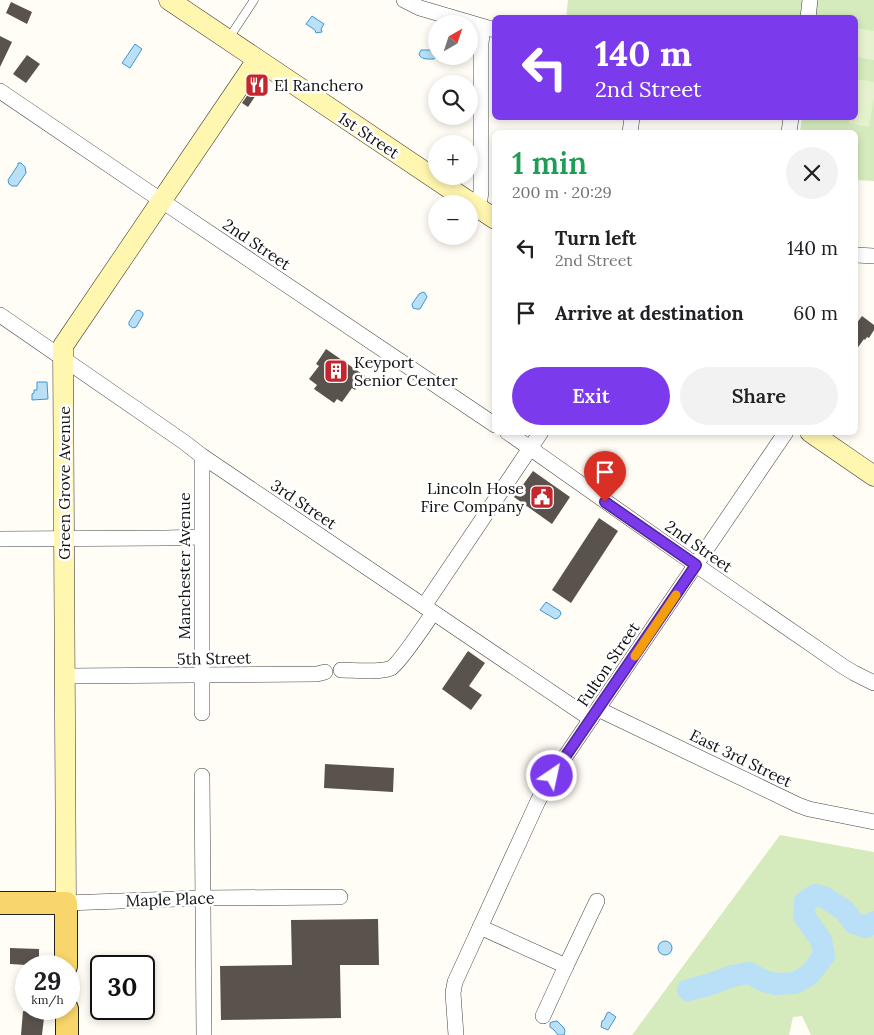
<!DOCTYPE html>
<html lang="en">
<head>
<meta charset="utf-8">
<style>
  :root { --surface:#fff; --page:#f2f2f2; --text:#202124; --muted:#757577; --accent:#7c3aed }
  body { margin:0; font-family:Lora,serif; background:var(--page); color:var(--text); height:100vh; display:flex; flex-direction:column; font-size:19px; white-space:nowrap }
  * { box-sizing:border-box; margin:0 }
  p { font-size:16px; color:var(--muted) }
  .icon { flex:none; width:28px; height:28px; fill:none; stroke:currentColor; stroke-width:2; stroke-linecap:round; stroke-linejoin:round }
  .map { position:relative; flex:1; overflow:hidden }
  .details { position:absolute; left:492px; top:130px; width:366px; height:305px; display:flex; flex-direction:column; background:var(--surface); border-radius:8px; box-shadow:0 2px 8px #0003 }
  .details>* { flex:none }
  .top-card { position:absolute; left:492px; top:15px; width:366px; height:105px; border-radius:8px; box-shadow:0 2px 8px #0003; background:#7c3aed; color:#fff; overflow:hidden }
  .needle { width:32px; rotate:39deg }
  .buttons { position:absolute; left:428px; top:15px; display:grid; gap:10px }
  .buttons a { display:grid; place-items:center; width:50px; height:50px; border-radius:50%; background:var(--surface); box-shadow:0 2px 8px #0003; font-size:25px }
  .speed { position:absolute; left:15px; top:955px; display:flex; gap:10px; font-size:25px; font-weight:700; text-align:center }
  .speed>* { display:grid; place-content:center; width:65px; height:65px; border-radius:50%; background:var(--surface); box-shadow:0 2px 8px #0003; line-height:1 }
  .speed small { font-size:12px; font-weight:400 }
  .speed .limit { border:2px solid #111; border-radius:8px; background:#fff; color:#111 }
  .pin { position:absolute; display:grid; place-items:center; width:42px; height:42px; color:#fff; margin:-51px -21px; border-radius:50% 50% 50% 0; rotate:-45deg; box-shadow:0 0 5px #0007 }
  .pin .icon { rotate:45deg }
  .me { position:absolute; width:55px; margin:-28px; rotate:34deg; stroke-linejoin:round; filter:drop-shadow(0 0 4px #0008) }
  .turn { display:flex; align-items:center; gap:18px; height:105px; padding:0 20px; font-size:22px }
  .turn .icon { width:65px; height:65px; stroke-width:2.5 }
  .turn b { display:block; font-size:35px; line-height:42px }
  .round { display:grid; place-items:center; flex:none; width:52px; height:52px; border-radius:26px; background:var(--page) }
  .head { display:flex; align-items:center; justify-content:space-between; height:85px; padding:0 20px }
  h1 { font-size:30px; font-weight:600; line-height:38px; color:#1e9e55 }
  .cta { display:flex; gap:10px; margin-top:auto; padding:10px 20px }
  .cta a { flex:1; height:58px; border-radius:30px; background:var(--accent); color:#fff; font-size:20px; font-weight:600; line-height:58px; text-align:center }
  .cta a+a { background:var(--page); color:var(--text) }
  ul { padding:0; list-style:none }
  li { display:flex; align-items:center; gap:15px; height:65px; padding:0 20px }
  li div { flex:1 }
  li b { display:block; font-size:19px }
  li em { font-style:normal }
  .map>svg:first-child { display:block }
  .green { fill:#d5ebbd }
  .pitch { fill:#e6f2cf }
  .water { fill:#b9e0f7; stroke:#3f96cf }
  .lines { fill:none; stroke-linecap:round; stroke-linejoin:round }
  .river { stroke:#b9e0f7; stroke-width:22 }
  .building { fill:#5a524d }
  .lane-casing { stroke:#444; stroke-width:9 }
  .street-casing { stroke:#444; stroke-width:16 }
  .secondary-casing { stroke:#333; stroke-width:21 }
  .primary-casing { stroke:#222; stroke-width:24 }
  .lane { stroke:#fff; stroke-width:8 }
  .street { stroke:#fff; stroke-width:15 }
  .secondary { stroke:#fff6b0; stroke-width:20 }
  .primary { stroke:#f9d66b; stroke-width:22 }
  .route-casing { stroke:#51269a; stroke-width:12 }
  .route { stroke:#7c3aed; stroke-width:9 }
  .slow { stroke:#f59e0b; stroke-width:9 }
  .labels { text-anchor:middle; stroke-width:5; stroke-linejoin:round; paint-order:stroke }
  .poi-label { font-size:16px; fill:#111; stroke:#fff; text-anchor:start }
  .street-label { font-size:16px; fill:#111; stroke:#fff }
</style>
</head>
<body>
<div class="map">
<svg width="874" height="1035" viewBox="0 0 874 1035">
  <rect width="100%" height="100%" fill="#fffdf5"/>
  <g class="green">
    <polygon points="568,0 874,0 874,181 856,180 856,132 800,132 802,118 856,118 856,18 566,18"/>
    <polygon points="780,835 874,852 874,1035 811,1035 802,1016 793,1017 789,1035 632,1035"/>
  </g>
  <g class="pitch">
    <polygon points="856,28 874,31 874,60 856,57"/>
    <polygon points="856,79 874,82 874,97 869,127 849,123 850,118 856,118"/>
  </g>
  <g class="water">
    <polygon points="312,16 324,24 321,29 322,32 316,33 315,30 306,24"/>
    <polygon points="135,44 142,49 130,68 122,63"/>
    <path d="M421,50H435L436,51L437,56L434,59C428,59 421,60 419,54Z"/>
    <polygon points="18,163 21,163 25,167 26,173 17,186 12,186 9,184 8,180 18,165"/>
    <polygon points="423,292 425,293 427,297 420,309 416,309 413,308 412,304 419,294"/>
    <polygon points="139,310 143,313 143,315 136,327 133,328 129,325 129,322 136,311"/>
    <polygon points="37,382 47,382 48,399 32,400 32,394 34,393 34,390 37,390"/>
    <polygon points="546,602 560,611 561,614 558,618 555,619 540,610"/>
    <circle cx="665" cy="948" r="7"/>
    <polygon points="609,1012 616,1017 608,1030 601,1027 602,1021 604,1020 607,1013"/>
    <polygon points="557,1021 564,1028 565,1031 564,1035 558,1035 554,1030 550,1027 550,1023 552,1022"/>
  </g>
  <g class="lines">
    <polyline class="river" points="688,990 708,985 732,976 749,973 764,981 776,984 795,983 809,975 824,956 821,940 804,916 805,902 815,895 824,897 844,910 854,923 866,927 874,922"/>
  </g>
  <g class="building">
    <polygon points="11,2 32,12 27,24 6,13"/>
    <polygon points="0,36 12,42 0,67"/>
    <polygon points="27,55 40,64 26,83 13,74"/>
    <polygon points="261,76 266,80 248,107 242,103"/>
    <polygon points="862,316 874,325 874,330 869,338 867,337 865,340 864,339 856,350 856,324"/>
    <polygon points="326,349 365,376 355,390 352,388 342,402 337,399 334,403 314,389 317,385 309,379 319,366 316,364"/>
    <polygon points="533,471 570,497 552,524 514,497"/>
    <polygon points="599,518 618,531 571,603 552,590"/>
    <polygon points="468,651 485,663 469,686 482,695 471,710 442,689"/>
    <polygon points="325,764 394,768 393,792 324,788"/>
    <polygon points="378,919 379,965 340,965 341,1018 221,1020 220,966 292,965 291,920"/>
    <polygon points="10,948 39,949 39,966 26,966 26,965 10,964"/>
    <polygon points="31,1009 45,1009 42,1035 21,1035 23,1011 31,1012"/>
  </g>
  <g class="lines">
    <g class="lane-casing">
      <polyline id="lane" points="229,38 254,0"/>
    </g>
    <g class="street-casing">
      <g id="street">
        <polyline points="404,0 420,8 495,30"/>
        <polyline points="808,18 810,0"/>
        <polyline points="0,91 162,201 495,425"/>
        <polyline points="630,132 632,118"/>
        <polyline points="789,132 791,118"/>
        <polyline points="476,206 480,199 481,191 481,43 483,27"/>
        <polyline points="856,255 874,256"/>
        <polyline points="0,315 184,442 202,456 591,719"/>
        <polyline points="507,432 696,565 844,667 854,673 874,683"/>
        <polyline points="202,456 202,713"/>
        <polyline points="0,539 165,538 201,537"/>
        <polyline points="424,606 541,432"/>
        <path d="M341,670C353,670 380,673 391,668C399,664 426,623 433,613"/>
        <polyline points="66,676 317,674 325,672"/>
        <polyline points="598,709 798,805 809,809 874,822"/>
        <polyline points="202,776 204,1035"/>
        <polyline points="66,903 203,898 340,897"/>
        <polyline points="480,927 566,966 597,901"/>
        <polyline points="543,1016 566,966"/>
        <polyline points="456,1035 453,993 455,982 538,801 552,776 786,432"/>
      </g>
    </g>
    <g class="secondary-casing">
      <g id="secondary">
        <polyline points="169,0 495,219"/>
        <polyline points="810,432 874,476"/>
        <polyline points="66,903 63,346 257,60"/>
      </g>
    </g>
    <g class="primary-casing">
      <g id="primary">
        <polyline points="0,903 66,903 66,966"/>
        <polyline points="67,1009 67,1035"/>
      </g>
    </g>
    <use href="#lane" class="lane"/>
    <use href="#street" class="street"/>
    <use href="#secondary" class="secondary"/>
    <use href="#primary" class="primary"/>
  </g>
  <g class="lines">
    <g class="route-casing">
      <polyline id="route" points="552,776 696,565 605,502"/>
    </g>
    <use href="#route" class="route"/>
    <polyline class="slow" points="635,656 676,595"/>
  </g>
  <defs>
    <g id="restaurant-square" transform="scale(1.25)"><rect x="-9" y="-9" width="18" height="18" rx="4" fill="#c4262e" stroke="#fff"/><path d="M-5-6h1v4h1v-4h1v4h1v-4h1v5L-1.5 .5V6h-2V.5L-5-1ZM5-6V6H3V1.5H1.5Q1.5-4 5-6Z" fill="#fff"/></g>
    <g id="building-square" transform="scale(1.25)"><rect x="-9" y="-9" width="18" height="18" rx="4" fill="#c4262e" stroke="#fff"/><path d="M-4-6H4V6H1V3H-1V6H-4ZM-2.5-4.3h1.7v1.8h-1.7ZM.8-4.3h1.7v1.8H.8ZM-2.5-1h1.7V.8h-1.7ZM.8-1h1.7V.8H.8Z" fill="#fff"/></g>
    <g id="civic-square" transform="scale(1.25)"><rect x="-9" y="-9" width="18" height="18" rx="4" fill="#c4262e" stroke="#fff"/><path d="M-.6-6.5H3V-4.5H.6V-3L4-1V1h2V6H-6V1h2V-1L-.6-3ZM-1.2 2.5V6h2.4V2.5Z" fill="#fff"/></g>
  </defs>
  <g fill-rule="evenodd">
    <use href="#restaurant-square" x="257" y="85"/>
    <use href="#building-square" x="336" y="371"/>
    <use href="#civic-square" x="542" y="497"/>
  </g>
  <g class="labels">
    <g class="poi-label">
      <text x="274" y="91">El Ranchero</text>
      <text x="354" y="368">Keyport<tspan x="354" dy="18">Senior Center</tspan></text>
      <text x="524" y="494" text-anchor="end">Lincoln Hose<tspan x="524" dy="18">Fire Company</tspan></text>
    </g>
    <g class="street-label">
      <text transform="translate(369 135) rotate(34)" y="6">1st Street</text>
      <text transform="translate(257 244) rotate(34)" y="6">2nd Street</text>
      <text transform="translate(64 483) rotate(-90)" y="6">Green Grove Avenue</text>
      <text transform="translate(304 504) rotate(34)" y="6">3rd Street</text>
      <text transform="translate(699 546) rotate(35)" y="6">2nd Street</text>
      <text transform="translate(184 566) rotate(-90)" y="6">Manchester Avenue</text>
      <text transform="translate(214 658) rotate(-1)" y="6">5th Street</text>
      <text transform="translate(608 664) rotate(-56)" y="6">Fulton Street</text>
      <text transform="translate(741 758) rotate(26)" y="6">East 3rd Street</text>
      <text transform="translate(170 899) rotate(-2)" y="6">Maple Place</text>
    </g>
  </g>
</svg>
<div class="buttons">
<a><svg class="needle" viewBox="-14 -14 28 28"><path d="M0-13l5 13h-10z" fill="#e53935"/><path d="M0 13l5-13h-10z" fill="#757577"/></svg></a>
<a><svg class="icon" aria-label="search" viewBox="0 0 24 24"><circle cx="10" cy="10" r="6"/><path d="M15 15l6 6"/></svg></a>
<a>+</a>
<a>−</a>
</div>
<div class="speed"><div>29<small>km/h</small></div><div class="limit">30</div></div>
<div class="pin" style="left:605px;top:502px;background:#d93025"><svg class="icon" aria-label="arrive" viewBox="0 0 24 24"><path d="M6 21V4h12l-3 4 3 4H6"/></svg></div>
<svg class="me" style="left:552px;top:776px" viewBox="-20 -20 40 40"><circle r="17" fill="#7c3aed" stroke="#fff" stroke-width="3"/><path d="M0-11L8 9 0 5-8 9z" fill="#fff"/></svg>
<div class="top-card">
<div class="turn"><svg class="icon" aria-label="left" viewBox="0 0 24 24"><path d="M17 20v-9H6M10 6l-5 5 5 5"/></svg><div><b>140 m</b>2nd Street</div></div>
</div>
<section class="details">
<div class="head"><div><h1>1 min</h1><p>200 m · 20:29</p></div><a class="round"><svg class="icon" aria-label="close" viewBox="0 0 24 24"><path d="M6 6l12 12M18 6L6 18"/></svg></a></div>
<ul>
<li><svg class="icon" aria-label="left" viewBox="0 0 24 24"><path d="M17 20v-9H6M10 6l-5 5 5 5"/></svg><div><b>Turn left</b><p>2nd Street</p></div><em>140 m</em></li>
<li><svg class="icon" aria-label="arrive" viewBox="0 0 24 24"><path d="M6 21V4h12l-3 4 3 4H6"/></svg><div><b>Arrive at destination</b></div><em>60 m</em></li>
</ul>
<div class="cta"><a>Exit</a><a>Share</a></div>
</section>
</div>
</body>
</html>
